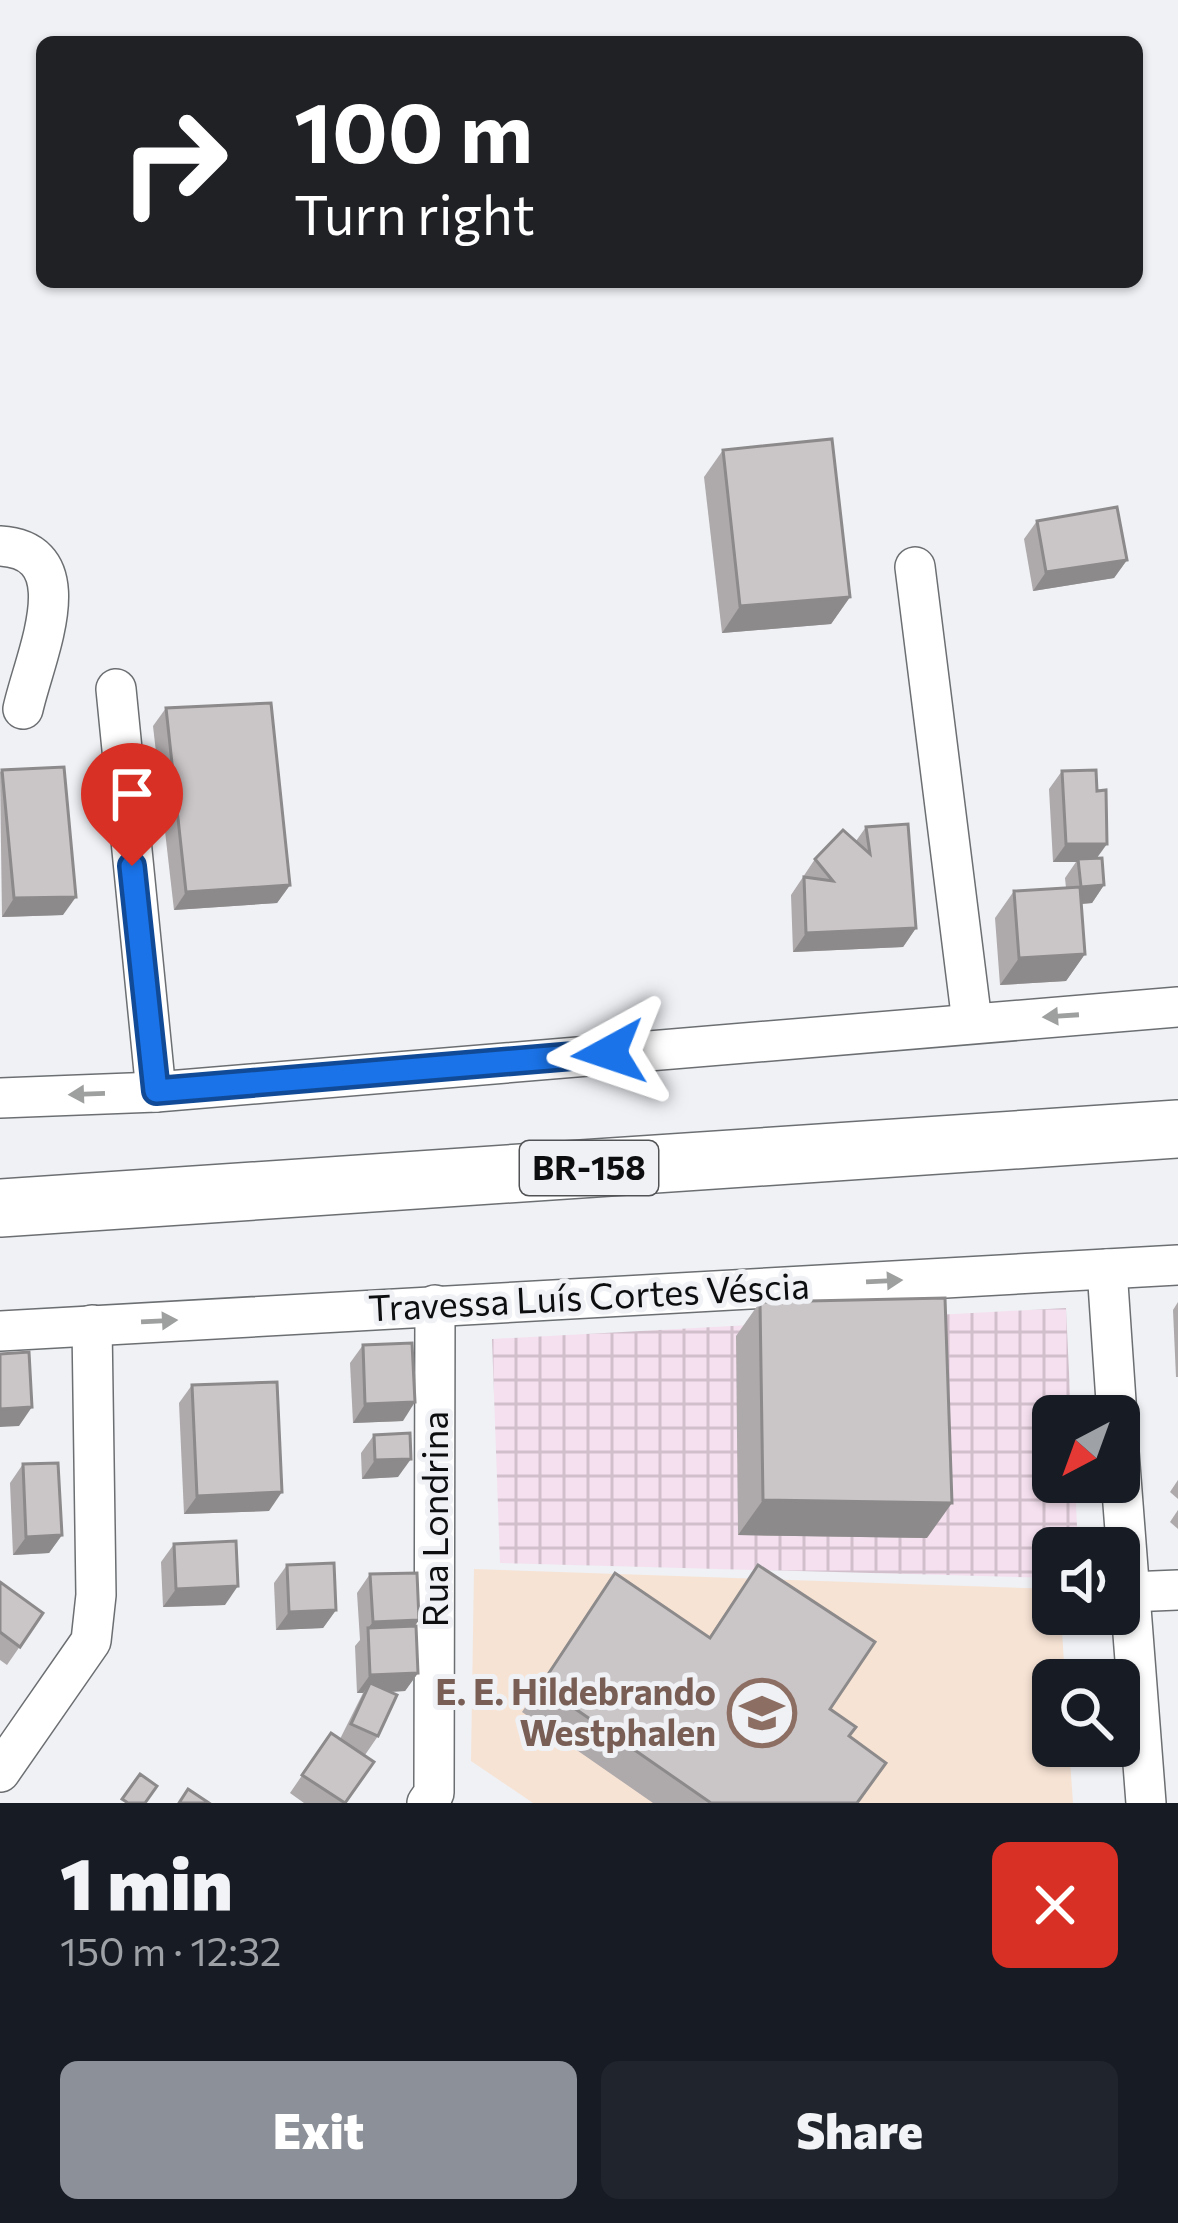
<!DOCTYPE html>
<html lang="en">
<head>
<meta charset="utf-8">
<style>
  :root { --surface:#171b24; --page:#20242c; --text:#f1f3f6; --muted:#9ea1a6; --accent:#8c9099 }
  body { margin:0; font-family:Commissioner,sans-serif; background:var(--page); color:var(--text); height:100vh; display:flex; flex-direction:column; font-size:45px; white-space:nowrap }
  * { box-sizing:border-box; margin:0 }
  p { font-size:39px; color:var(--muted) }
  .icon { flex:none; width:66px; height:66px; fill:none; stroke:currentColor; stroke-width:2; stroke-linecap:round; stroke-linejoin:round }
  .map { position:relative; height:1803px; overflow:hidden }
  .panel { display:flex; flex-direction:column; background:var(--surface); flex:1 }
  .panel>* { flex:none }
  .banner { position:absolute; left:36px; top:36px; width:1107px; height:252px; border-radius:18px; box-shadow:0 3px 9px #0004; background:#202124; color:#fff; overflow:hidden }
  .needle { width:78px; rotate:221deg }
  .controls { position:absolute; left:1032px; top:1395px; display:grid; gap:24px }
  .controls a { display:grid; place-items:center; width:108px; height:108px; border-radius:18px; background:var(--surface); box-shadow:0 3px 9px #0004; font-size:60px }
  .pin { position:absolute; display:grid; place-items:center; width:102px; height:102px; color:#fff; margin:-123px -51px; border-radius:50% 50% 50% 0; rotate:-45deg; box-shadow:0 0 12px #0007 }
  .pin .icon { rotate:45deg }
  .me { position:absolute; width:132px; margin:-66px; rotate:265deg; stroke-linejoin:round; filter:drop-shadow(0 0 9px #0008) }
  .turn { display:flex; align-items:center; gap:42px; height:252px; padding:0 60px; font-size:54px }
  .turn .icon { width:156px; height:156px; stroke-width:2.5 }
  .turn b { display:block; font-size:84px; line-height:102px }
  .round { display:grid; place-items:center; flex:none; width:126px; height:126px; border-radius:18px; background:var(--page) }
  .headline { display:flex; align-items:center; justify-content:space-between; height:204px; padding:0 60px }
  h1 { font-size:72px; font-weight:800; line-height:90px }
  .action { display:flex; gap:24px; margin-top:auto; padding:24px 60px }
  .action a { flex:1; height:138px; border-radius:18px; background:var(--accent); color:#fff; font-size:48px; font-weight:800; line-height:138px; text-align:center }
  .action a+a { background:var(--page); color:var(--text) }
  .map>svg:first-child { display:block }
  .industrial { fill:url(#industrial-grid) }
  .education { fill:#f7e3d4 }
  .lines { fill:none; stroke-linecap:round; stroke-linejoin:round }
  .minor-casing { stroke:#6c6f72; stroke-width:42 }
  .highway-casing { stroke:#6c6f72; stroke-width:60 }
  .minor { stroke:#fff; stroke-width:39 }
  .highway { stroke:#fff; stroke-width:57 }
  .wall { fill:#aea9ab }
  .shaded-wall { fill:#8d8a8b }
  .building { fill:#cac5c7; stroke:#8d8a8b; stroke-width:3 }
  .oneway { fill:#9e9f9f }
  .route-casing { stroke:#114b97; stroke-width:30 }
  .route { stroke:#1a73e8; stroke-width:21 }
  .labels { text-anchor:middle; stroke-width:10; stroke-linejoin:round; paint-order:stroke }
  .shield { fill:#eff1f5; stroke:#515254; stroke-width:3 }
  .shield-label { font-size:33px; font-weight:bold; fill:#0d0e0f }
  .street-label { font-size:36px; fill:#0d0e0f; stroke:#eff1f5 }
  .education-label { font-size:36px; font-weight:bold; fill:#785e54; stroke:#eff1f5; text-anchor:end }
</style>
</head>
<body>
<div class="map">
<svg width="1178" height="1803" viewBox="0 0 1178 1803">
  <defs>
    <pattern id="industrial-grid" width="8" height="8" patternUnits="userSpaceOnUse" patternTransform="scale(3)"><rect width="8" height="8" fill="#f5e0ef"/><path d="M0 4h8M4 0v8" fill="none" stroke="#d1bfcc"/></pattern>
  </defs>
  <rect width="100%" height="100%" fill="#eff1f5"/>
  <polygon class="industrial" points="1066,1308 1071,1416 1053,1416 1053,1482 1075,1482 1078,1548 1053,1548 1053,1578 500,1563 492,1339"/>
  <polygon class="education" points="474,1569 1053,1589 1053,1614 1061,1614 1065,1680 1053,1680 1053,1746 1069,1746 1073,1803 533,1803 471,1761"/>
  <g class="lines">
    <g class="minor-casing">
      <g id="minor">
        <path d="M0,546C85,551 35,655 23,709"/>
        <polyline points="915,567 972,1022"/>
        <polyline points="116,689 156,1092"/>
        <polyline points="0,1098 156,1092 1178,1007"/>
        <polyline points="1107,1269 1117,1416"/>
        <polyline points="0,1331 1178,1265"/>
        <polyline points="1119,1452 1146,1803"/>
        <polyline points="1129,1592 1178,1590"/>
        <polyline points="0,1772 91,1641 96,1595 92,1325"/>
        <polyline points="427,1803 434,1793 435,1305"/>
      </g>
    </g>
    <g class="highway-casing">
      <polyline id="highway" points="0,1208 1178,1129"/>
    </g>
    <use href="#minor" class="minor"/>
    <use href="#highway" class="highway"/>
  </g>
  <g class="wall">
    <polygon points="723,450 850,597 831,624 722,633 704,477"/>
    <polygon points="1037,521 1127,560 1114,578 1033,591 1024,539"/>
    <polygon points="166,708 290,885 277,903 174,910 153,726"/>
    <polygon points="2,770 63,915 2,917 0,772"/>
    <polygon points="1062,771 1096,858 1104,885 1092,903 1081,904 1085,954 1066,981 1000,985 995,918 1014,891 1066,888 1065,878 1076,862 1053,862 1049,789"/>
    <polygon points="866,827 916,928 903,947 793,952 791,895 815,859 856,841"/>
    <polygon points="760,1302 927,1538 738,1535 736,1336"/>
    <polygon points="1178,1302 1178,1377 1176,1377 1173,1310"/>
    <polygon points="363,1345 403,1421 353,1423 350,1363"/>
    <polygon points="192,1385 269,1511 184,1514 179,1403"/>
    <polygon points="374,1435 398,1477 362,1479 361,1453"/>
    <polygon points="23,1464 62,1535 49,1553 13,1555 10,1483"/>
    <polygon points="1178,1480 1178,1499 1170,1492"/>
    <polygon points="1178,1510 1178,1529 1170,1522"/>
    <polygon points="174,1544 225,1605 163,1607 161,1562"/>
    <polygon points="287,1565 336,1610 323,1628 276,1630 274,1583"/>
    <polygon points="758,1565 830,1709 849,1737 858,1803 653,1803 522,1712 596,1600 709,1637"/>
    <polygon points="370,1574 415,1626 418,1673 405,1691 389,1692 378,1736 365,1755 345,1803 304,1803 290,1793 331,1733 340,1739 363,1693 357,1693 355,1646 360,1640 357,1593"/>
    <polygon points="0,1582 43,1613 7,1665 0,1660"/>
  </g>
  <g class="shaded-wall">
    <polygon points="1127,560 1114,578 1033,591 1046,572"/>
    <polygon points="850,597 831,624 722,633 740,606"/>
    <polygon points="1066,844 1107,844 1094,862 1053,862"/>
    <polygon points="290,885 277,903 174,910 186,892"/>
    <polygon points="1104,885 1092,903 1068,905 1081,887"/>
    <polygon points="76,897 63,915 2,917 14,898"/>
    <polygon points="916,928 903,947 793,952 806,933"/>
    <polygon points="1085,954 1066,981 1000,985 1019,958"/>
    <polygon points="415,1402 403,1421 353,1423 365,1404"/>
    <polygon points="32,1407 19,1426 0,1427 0,1409"/>
    <polygon points="411,1459 398,1477 362,1479 375,1460"/>
    <polygon points="282,1492 269,1511 184,1514 197,1496"/>
    <polygon points="763,1500 952,1503 927,1538 738,1535"/>
    <polygon points="62,1535 49,1553 13,1555 26,1537"/>
    <polygon points="238,1586 225,1605 163,1607 176,1589"/>
    <polygon points="336,1610 323,1628 276,1630 289,1612"/>
    <polygon points="419,1620 406,1639 368,1628 373,1622"/>
    <polygon points="418,1673 405,1691 365,1693 370,1683 363,1693 357,1693 370,1675"/>
  </g>
  <g class="building">
    <polygon points="832,439 850,597 740,606 723,450"/>
    <polygon points="1117,507 1127,560 1046,572 1037,521"/>
    <polygon points="271,703 290,885 186,892 166,708"/>
    <polygon points="64,767 76,897 14,898 2,770"/>
    <polygon points="1096,770 1097,791 1106,790 1107,844 1066,844 1062,771"/>
    <polygon points="908,824 916,928 806,933 804,877 833,881 815,859 843,830 870,854 866,827"/>
    <polygon points="1102,858 1104,885 1081,887 1078,859"/>
    <polygon points="1080,887 1085,954 1019,958 1014,891"/>
    <polygon points="945,1298 952,1503 763,1500 760,1302"/>
    <polygon points="412,1343 415,1402 365,1404 363,1345"/>
    <polygon points="29,1352 32,1407 0,1409 0,1354"/>
    <polygon points="277,1382 282,1492 197,1496 192,1385"/>
    <polygon points="410,1433 411,1459 375,1460 374,1435"/>
    <polygon points="58,1463 62,1535 26,1537 23,1464"/>
    <polygon points="236,1541 238,1586 176,1589 174,1544"/>
    <polygon points="334,1563 336,1610 289,1612 287,1565"/>
    <polygon points="758,1565 875,1642 830,1709 856,1727 849,1736 886,1763 857,1803 711,1803 541,1685 615,1573 710,1638"/>
    <polygon points="417,1573 419,1620 373,1622 370,1574"/>
    <polygon points="0,1582 43,1613 20,1647 0,1632"/>
    <polygon points="416,1626 418,1673 370,1675 368,1628"/>
    <polygon points="370,1683 397,1695 378,1736 351,1724"/>
    <polygon points="331,1733 374,1762 345,1803 302,1775"/>
    <polygon points="140,1774 157,1786 145,1803 128,1803 122,1799"/>
    <polygon points="188,1789 209,1803 179,1803"/>
  </g>
  <defs><path id="oneway-solid" d="M-6-.8H1V-3.2L6.5 0L1 3.2V.8H-6Z" transform="scale(3)"/></defs>
  <g class="oneway">
    <use href="#oneway-solid" transform="translate(1061 1016) rotate(176)"/>
    <use href="#oneway-solid" transform="translate(87 1094) rotate(178)"/>
    <use href="#oneway-solid" transform="translate(884 1281) rotate(-3)"/>
    <use href="#oneway-solid" transform="translate(159 1321) rotate(-3)"/>
  </g>
  <g class="lines">
    <g class="route-casing">
      <polyline id="route" points="132,866 156,1091 609,1053"/>
    </g>
    <use href="#route" class="route"/>
  </g>
  <defs>
    <g id="school-ring" transform="scale(3.45)"><circle r="9.5" fill="#eff1f5" stroke="#8d6e63" stroke-width="1.5"/><path d="M0-5L7-2L0 1L-7-2ZM-4 1L0 2.5L4 1V4Q0 6-4 4Z" fill="#8d6e63"/></g>
  </defs>
  <g fill-rule="evenodd">
    <use href="#school-ring" x="762" y="1713"/>
  </g>
  <g class="labels">
    <rect class="shield" x="520" y="1141" width="138" height="54" rx="9"/>
    <g class="shield-label">
      <text x="589" y="1180">BR-158</text>
    </g>
    <g class="street-label">
      <text transform="translate(589 1297) rotate(-3)" y="13">Travessa Luís Cortes Véscia</text>
      <text transform="translate(435 1519) rotate(-90)" y="13">Rua Londrina</text>
    </g>
    <g class="education-label">
      <text x="716" y="1705">E. E. Hildebrando<tspan x="716" dy="41">Westphalen</tspan></text>
    </g>
  </g>
</svg>
<div class="controls">
<a><svg class="needle" viewBox="-14 -14 28 28"><path d="M0-13l5 13h-10z" fill="#e53935"/><path d="M0 13l5-13h-10z" fill="#9ea1a6"/></svg></a>
<a><svg class="icon" aria-label="sound" viewBox="0 0 24 24"><path d="M4 9h4l5-4v14l-5-4H4zM17 9q2 3 0 6"/></svg></a>
<a><svg class="icon" aria-label="search" viewBox="0 0 24 24"><circle cx="10" cy="10" r="6"/><path d="M15 15l6 6"/></svg></a>
</div>
<div class="pin" style="left:132px;top:866px;background:#d93025"><svg class="icon" aria-label="arrive" viewBox="0 0 24 24"><path d="M6 21V4h12l-3 4 3 4H6"/></svg></div>
<svg class="me" style="left:609px;top:1053px" viewBox="-20 -20 40 40"><path d="M0-17L14 15 0 8-14 15z" fill="#1a73e8" stroke="#fff" stroke-width="4"/></svg>
<div class="banner">
<div class="turn"><svg class="icon" aria-label="right" viewBox="0 0 24 24"><path d="M7 20v-9h11M14 6l5 5-5 5"/></svg><div><b>100 m</b>Turn right</div></div>
</div>
</div>
<section class="panel">
<div class="headline"><div><h1>1 min</h1><p>150 m · 12:32</p></div><a class="round" style="background:#d93025;color:#fff"><svg class="icon" aria-label="close" viewBox="0 0 24 24"><path d="M6 6l12 12M18 6L6 18"/></svg></a></div>
<div class="action"><a>Exit</a><a>Share</a></div>
</section>
</body>
</html>
